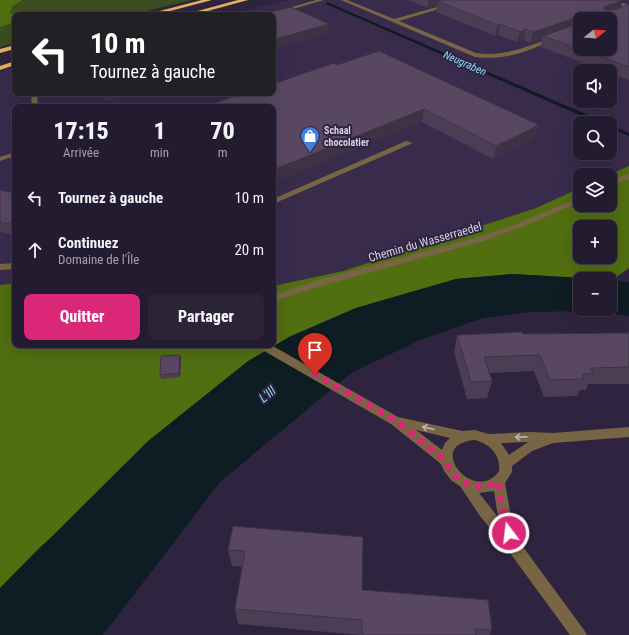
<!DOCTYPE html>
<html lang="fr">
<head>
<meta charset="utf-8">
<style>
  :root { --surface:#231b2f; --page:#2b2437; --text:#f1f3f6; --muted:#a3a1aa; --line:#40394b; --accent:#db2777 }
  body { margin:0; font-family:"Roboto Condensed",sans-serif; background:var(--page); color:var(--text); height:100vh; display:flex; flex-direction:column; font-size:15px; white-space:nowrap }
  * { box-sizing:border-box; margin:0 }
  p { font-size:13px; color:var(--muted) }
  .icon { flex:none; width:22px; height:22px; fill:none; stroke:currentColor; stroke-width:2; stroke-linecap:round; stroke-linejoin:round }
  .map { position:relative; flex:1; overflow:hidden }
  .sheet { position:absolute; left:12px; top:104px; width:264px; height:244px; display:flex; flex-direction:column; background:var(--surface); border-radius:8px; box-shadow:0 4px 16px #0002,0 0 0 1px var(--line) }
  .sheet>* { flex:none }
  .banner { position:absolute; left:12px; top:12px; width:264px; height:84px; border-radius:8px; box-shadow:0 4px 16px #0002,0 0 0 1px var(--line); background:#202124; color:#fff; overflow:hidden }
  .needle { width:26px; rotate:73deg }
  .fabs { position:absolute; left:573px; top:12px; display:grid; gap:8px }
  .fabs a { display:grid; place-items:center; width:44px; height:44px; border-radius:8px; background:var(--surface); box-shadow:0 4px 16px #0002,0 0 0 1px var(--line); font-size:20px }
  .pin { position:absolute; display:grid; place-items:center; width:34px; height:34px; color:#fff; margin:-41px -17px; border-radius:50% 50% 50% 0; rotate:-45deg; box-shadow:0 0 4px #0007 }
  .pin .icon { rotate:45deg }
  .me { position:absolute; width:44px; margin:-22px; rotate:345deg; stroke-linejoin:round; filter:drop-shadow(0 0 3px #0008) }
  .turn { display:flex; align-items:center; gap:14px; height:84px; padding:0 12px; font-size:18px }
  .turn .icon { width:52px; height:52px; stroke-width:2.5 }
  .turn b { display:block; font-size:28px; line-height:34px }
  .eta { display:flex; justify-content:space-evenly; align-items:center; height:68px; text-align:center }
  .eta b { font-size:24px; font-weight:800; line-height:28px }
  .cta { display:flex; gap:8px; margin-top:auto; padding:8px 12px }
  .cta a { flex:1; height:46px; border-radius:8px; background:var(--accent); color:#fff; font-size:16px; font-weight:800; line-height:46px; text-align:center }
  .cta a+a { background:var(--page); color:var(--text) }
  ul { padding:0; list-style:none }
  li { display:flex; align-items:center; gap:12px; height:52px; padding:0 12px }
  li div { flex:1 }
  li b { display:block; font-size:15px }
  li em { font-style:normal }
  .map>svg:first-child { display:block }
  .built { fill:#392b4c; fill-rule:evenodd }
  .green { fill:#3c4d1f }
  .forest { fill:#516e11; fill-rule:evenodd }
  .water { fill:#0e1d23 }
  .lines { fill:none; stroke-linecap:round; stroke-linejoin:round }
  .stream { fill:#0e1d23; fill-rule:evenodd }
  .minor { fill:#786544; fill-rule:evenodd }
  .highway { fill:#e5b35d; fill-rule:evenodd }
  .wall { fill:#4d3d54; fill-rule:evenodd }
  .shaded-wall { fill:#3e3245 }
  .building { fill:#594762; stroke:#3e3245 }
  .oneway { stroke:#bab1b3 }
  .route { stroke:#db2777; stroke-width:7; stroke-dasharray:0 12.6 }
  .labels { text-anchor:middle; stroke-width:4; stroke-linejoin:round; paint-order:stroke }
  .far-poi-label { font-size:10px; font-weight:bold; fill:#d7d1e2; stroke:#2f243f; text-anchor:start }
  .far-water-label { font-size:11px; font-style:italic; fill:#8ad7f9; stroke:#2f243f }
  .street-label { font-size:12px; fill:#d7d1e2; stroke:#2f243f }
  .water-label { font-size:13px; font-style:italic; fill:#8ad7f9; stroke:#2f243f }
</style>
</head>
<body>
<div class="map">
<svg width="629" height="635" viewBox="0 0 629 635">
  <rect width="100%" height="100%" fill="#2f243f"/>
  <path class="built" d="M289,0H629V166L608,175H580V188L536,208L343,271L273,286V107H15V283L0,285V73L5,69L15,67V93H273V15H228ZM580,19H610V49H580ZM580,71H610V101H580ZM580,123H610V153H580Z"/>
  <g class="green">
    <polygon points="23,0 192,0 130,15 19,15 10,13 13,6"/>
    <polygon points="15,23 15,43 0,47 0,27"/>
  </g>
  <g class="forest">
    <polygon points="0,0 23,0 13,6 10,13 19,15 15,15 15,23 0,27"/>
    <path d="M629,166V268L612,280L512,274L456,279L356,308L289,337L40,547L0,588V285L15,283V345H273V286L343,271L536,208L580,188V205H610V175H608ZM580,227H610V257H580Z"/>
  </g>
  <polygon class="water" points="512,274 602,279 580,279 580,309 610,309 610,280 629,282 629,316 591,311 531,312 483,318 420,340 351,373 220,482 103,635 0,635 0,588 148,441 248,361 289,337 356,308 456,279"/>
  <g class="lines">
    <g class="stream">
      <polygon points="327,2 604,122 604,123 598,123 326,4"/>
      <polygon points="610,125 629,133 629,136 610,128"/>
    </g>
    <g class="minor">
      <polygon points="316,0 324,0 273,15 264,15"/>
      <path d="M341,0H347L394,19L462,0H469L399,21L476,53C503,57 526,47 551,38L556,39C551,42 544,44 539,46C518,55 498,60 475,57Z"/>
      <polygon points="605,0 612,0 629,5 629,9"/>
      <polygon points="31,93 37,93 38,107 32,107"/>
      <polygon points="406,141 413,143 273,204 273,199"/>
      <polygon points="15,152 15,156 0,161 0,157"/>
      <polygon points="629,174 629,179 610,186 610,181"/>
      <polygon points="580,197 580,202 534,222 484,241 328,284 273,301 273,295 321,279 478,237 516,224"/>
      <polygon points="15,263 15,269 0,270 0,264"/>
      <path d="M258,345H271L398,417L462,431L475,430L488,434L530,432L553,433L629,427V437L553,443L532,451L512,466V472L505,483L512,522L518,540L584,630L587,635H570L507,549L480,516L460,486L452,481L444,471L441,464L391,424L259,348ZM416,430L450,438L445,443L442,450ZM475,440C490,444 501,455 499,471C475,506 423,444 475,440ZM528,442L509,455L501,443ZM494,491L498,517L479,493Z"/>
    </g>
    <g class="highway">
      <polygon points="202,0 212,0 155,15 144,15"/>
      <polygon points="238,0 248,0 193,15 183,15"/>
      <polygon points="15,45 15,49 0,53 0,49"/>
      <polygon points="15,61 15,65 0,70 0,66"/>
    </g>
  </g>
  <g class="wall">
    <path d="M408,0H623L621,7L629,4V80L610,73V71H605L541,47L542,39L530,43L524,40L517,42L498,35L495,36L436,12L437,6L428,8ZM580,19H610L580,49Z"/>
    <polygon points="334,63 535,138 493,159 422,122"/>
    <polygon points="98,93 129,93 107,100"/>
    <polygon points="0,190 15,193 15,235 0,232"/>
    <polygon points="629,331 629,384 588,384 586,390 580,390 577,396 544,397 534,371 489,373 492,381 487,398 467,399 454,352 457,335 628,333"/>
    <polygon points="180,355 181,359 180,377 161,379 160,375"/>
    <polygon points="233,526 362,590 492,630 489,635 360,635 238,624 235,609 242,567 232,566 228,550"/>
  </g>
  <g class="shaded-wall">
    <polygon points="428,0 456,0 437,1 437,6 428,8"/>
    <polygon points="623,0 620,10 601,18 604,7"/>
    <polygon points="584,15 583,19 580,19 580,26 543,36 542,39 530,43 533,32"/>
    <polygon points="329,24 328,33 273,50 273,40"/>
    <polygon points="500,24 498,35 495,36 497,25"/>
    <polygon points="526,29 524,40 517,42 520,32"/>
    <polygon points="105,93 129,93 107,100"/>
    <polygon points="424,109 422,122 273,183 273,170"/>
    <polygon points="539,125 535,138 493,159 496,146"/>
    <polygon points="180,355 181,359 180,377 179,373"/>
  </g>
  <g class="building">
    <polygon points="442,0 623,0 604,7 605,10 614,10 629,4 629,67 543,36 580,23 580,49 610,49 610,19 584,19 584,15 533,32 526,29 520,32 500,24 497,25 437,1"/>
    <polygon points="291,7 329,24 273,40 273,15 260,15 271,12"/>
    <polygon points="379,51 539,125 496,146 424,109 273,170 273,107 202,107 245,93 273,93 273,84 334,63 337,65"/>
    <polygon points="0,190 15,193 15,225 0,222"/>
    <polygon points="522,332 523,334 629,333 629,367 591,368 593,373 582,374 584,379 550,380 540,355 484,357 492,381 471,382 457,335"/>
    <polygon points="180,355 179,373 160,375 161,356"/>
    <polygon points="233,526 363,537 362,590 488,600 492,630 475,629 476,635 362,635 362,620 235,609 245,551 228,550"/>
  </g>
  <defs><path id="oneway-shaft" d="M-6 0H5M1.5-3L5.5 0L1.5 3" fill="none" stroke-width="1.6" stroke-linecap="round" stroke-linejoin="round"/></defs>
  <g class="oneway">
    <use href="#oneway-shaft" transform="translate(428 428) rotate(-167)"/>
    <use href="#oneway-shaft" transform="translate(521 437) rotate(179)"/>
  </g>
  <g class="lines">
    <path class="route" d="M315,374L395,420L445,460C454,483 476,492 499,482L501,504L509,533"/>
  </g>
  <defs>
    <g id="shop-pin" transform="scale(1)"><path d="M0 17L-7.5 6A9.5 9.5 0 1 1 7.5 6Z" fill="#3f7fe0" stroke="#2f243f"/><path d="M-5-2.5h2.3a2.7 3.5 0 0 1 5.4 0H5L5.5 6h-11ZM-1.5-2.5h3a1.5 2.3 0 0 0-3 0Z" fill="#fff"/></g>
  </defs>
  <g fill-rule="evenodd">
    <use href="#shop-pin" x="310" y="136"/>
  </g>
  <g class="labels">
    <g class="far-poi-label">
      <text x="324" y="134">Schaal<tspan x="324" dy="12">chocolatier</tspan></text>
    </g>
    <g class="far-water-label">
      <text transform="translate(465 63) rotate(24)" y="4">Neugraben</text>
    </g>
    <g class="street-label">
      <text transform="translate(425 242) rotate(-16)" y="4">Chemin du Wasserraedel</text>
    </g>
    <g class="water-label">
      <text transform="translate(267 394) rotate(-39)" y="5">L'Ill</text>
    </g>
  </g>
</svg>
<div class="fabs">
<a><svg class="needle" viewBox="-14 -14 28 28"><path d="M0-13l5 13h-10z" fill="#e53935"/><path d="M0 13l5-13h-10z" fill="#a3a1aa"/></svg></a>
<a><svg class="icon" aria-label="sound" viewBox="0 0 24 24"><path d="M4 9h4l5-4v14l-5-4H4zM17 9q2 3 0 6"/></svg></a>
<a><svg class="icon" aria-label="search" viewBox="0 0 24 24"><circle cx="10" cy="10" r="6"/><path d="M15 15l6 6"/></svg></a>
<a><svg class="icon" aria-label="layers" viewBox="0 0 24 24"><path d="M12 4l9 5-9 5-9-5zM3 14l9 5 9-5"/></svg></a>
<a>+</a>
<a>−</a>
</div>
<div class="pin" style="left:315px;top:374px;background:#d93025"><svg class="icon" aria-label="arrive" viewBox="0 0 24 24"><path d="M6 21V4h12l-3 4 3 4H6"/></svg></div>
<svg class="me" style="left:509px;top:533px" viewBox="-20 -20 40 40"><circle r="17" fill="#db2777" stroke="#fff" stroke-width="3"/><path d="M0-11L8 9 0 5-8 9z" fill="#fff"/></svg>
<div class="banner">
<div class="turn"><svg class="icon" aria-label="left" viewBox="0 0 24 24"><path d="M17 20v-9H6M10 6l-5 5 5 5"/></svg><div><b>10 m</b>Tournez à gauche</div></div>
</div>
<section class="sheet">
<div class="eta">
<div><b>17:15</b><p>Arrivée</p></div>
<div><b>1</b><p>min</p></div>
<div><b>70</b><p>m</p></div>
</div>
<ul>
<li><svg class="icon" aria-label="left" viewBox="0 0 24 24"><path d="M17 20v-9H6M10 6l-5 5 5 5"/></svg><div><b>Tournez à gauche</b></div><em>10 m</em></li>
<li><svg class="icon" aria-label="ahead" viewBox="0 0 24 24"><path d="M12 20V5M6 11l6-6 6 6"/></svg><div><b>Continuez</b><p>Domaine de l'Île</p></div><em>20 m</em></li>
</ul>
<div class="cta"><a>Quitter</a><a>Partager</a></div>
</section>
</div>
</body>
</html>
